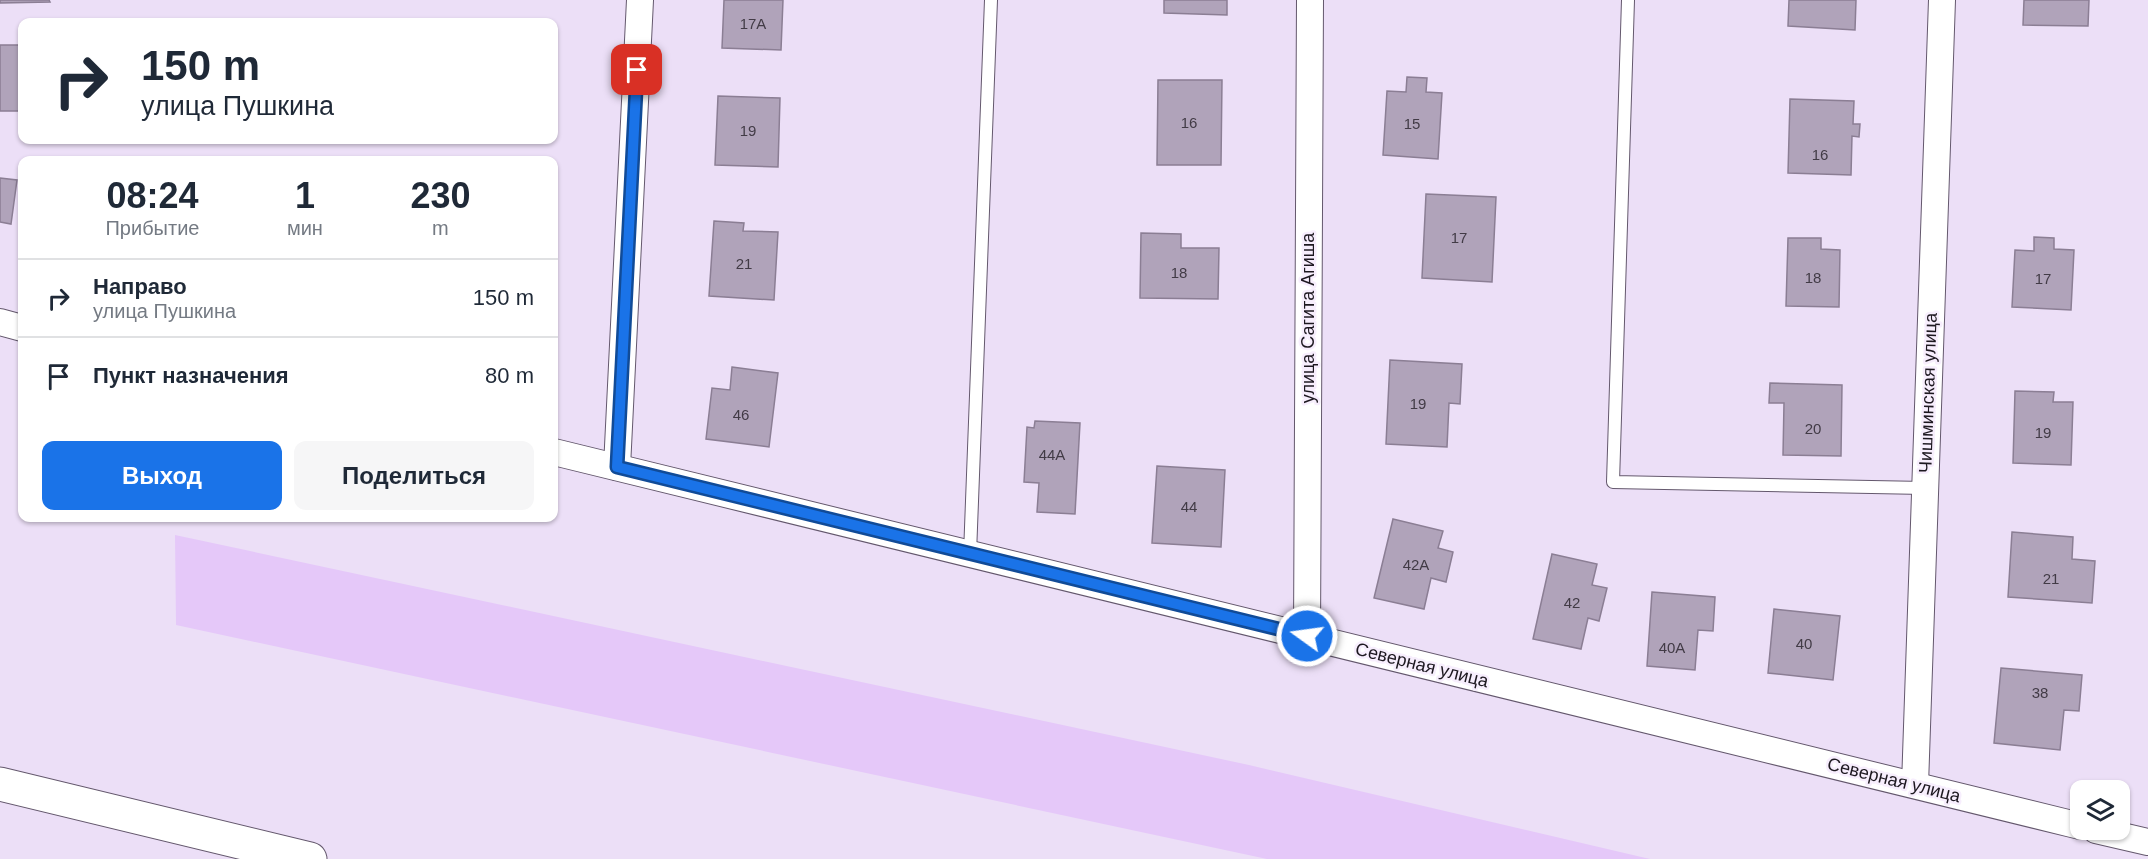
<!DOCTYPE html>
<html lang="ru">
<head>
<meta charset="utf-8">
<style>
  :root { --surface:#fff; --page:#f6f6f7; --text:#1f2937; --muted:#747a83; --line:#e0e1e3; --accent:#1a73e8 }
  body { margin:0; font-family:Arial,sans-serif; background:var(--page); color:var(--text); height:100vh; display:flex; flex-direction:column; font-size:22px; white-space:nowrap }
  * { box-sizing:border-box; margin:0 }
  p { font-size:20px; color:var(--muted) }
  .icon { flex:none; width:33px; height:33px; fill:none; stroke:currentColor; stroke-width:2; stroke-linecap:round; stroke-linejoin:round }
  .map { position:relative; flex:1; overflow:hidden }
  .drawer { position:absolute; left:18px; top:156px; width:540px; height:366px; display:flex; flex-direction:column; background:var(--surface); border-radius:12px; box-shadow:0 2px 4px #0004 }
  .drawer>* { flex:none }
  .hud { position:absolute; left:18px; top:18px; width:540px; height:126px; border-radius:12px; box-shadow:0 2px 4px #0004; background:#fff; color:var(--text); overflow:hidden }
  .fabs { position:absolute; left:2070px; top:780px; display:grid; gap:12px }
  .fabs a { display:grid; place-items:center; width:60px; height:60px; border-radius:12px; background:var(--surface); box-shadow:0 2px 4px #0004; font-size:30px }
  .pin { position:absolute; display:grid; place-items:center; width:51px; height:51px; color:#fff; margin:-26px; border-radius:12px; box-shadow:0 3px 9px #0006 }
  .me { position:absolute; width:66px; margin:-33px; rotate:284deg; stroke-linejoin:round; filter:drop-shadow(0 0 4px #0008) }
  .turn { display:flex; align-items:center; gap:21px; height:126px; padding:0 24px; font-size:27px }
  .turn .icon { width:78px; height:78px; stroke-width:2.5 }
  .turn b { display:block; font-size:42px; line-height:51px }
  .eta { display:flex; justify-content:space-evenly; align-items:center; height:102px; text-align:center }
  .eta b { font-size:36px; font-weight:600; line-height:42px }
  .button { display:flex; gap:12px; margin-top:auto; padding:12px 24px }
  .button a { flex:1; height:69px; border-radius:12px; background:var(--accent); color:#fff; font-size:24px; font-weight:600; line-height:69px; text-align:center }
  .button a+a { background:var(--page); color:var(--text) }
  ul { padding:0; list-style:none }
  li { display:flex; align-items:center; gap:18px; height:78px; padding:0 24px; border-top:2px solid var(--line) }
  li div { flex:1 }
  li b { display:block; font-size:22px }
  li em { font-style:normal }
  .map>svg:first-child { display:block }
  .green { fill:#e5c8f9 }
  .building { fill:#b0a3ba; stroke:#8b7e94; stroke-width:1.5 }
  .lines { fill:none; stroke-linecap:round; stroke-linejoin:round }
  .service-casing { stroke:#64586d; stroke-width:14 }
  .minor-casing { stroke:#64586d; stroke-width:28 }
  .secondary-casing { stroke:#64586d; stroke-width:35 }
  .service { stroke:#fff; stroke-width:12 }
  .minor { stroke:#fff; stroke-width:26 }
  .secondary { stroke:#fff; stroke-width:33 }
  .route-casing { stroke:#114b97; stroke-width:15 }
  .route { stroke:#1a73e8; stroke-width:10 }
  .labels { text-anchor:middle; stroke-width:5; stroke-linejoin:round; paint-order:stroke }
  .number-label { font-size:15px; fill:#423b46 }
  .street-label { font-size:18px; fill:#1d1820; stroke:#f7eefd }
</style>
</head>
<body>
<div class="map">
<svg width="2148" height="859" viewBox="0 0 2148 859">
  <rect width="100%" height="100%" fill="#ecdff7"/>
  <polygon class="green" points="175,535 1249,765 1650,859 1267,859 176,625"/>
  <g class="building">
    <polygon points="0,0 49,0 50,2 0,3"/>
    <polygon points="724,0 783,0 781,50 722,48"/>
    <polygon points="1164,0 1227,0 1227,15 1164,13"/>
    <polygon points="1789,0 1856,0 1855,30 1788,26"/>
    <polygon points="2024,0 2089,0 2088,26 2023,25"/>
    <rect x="0" y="45" width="22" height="66"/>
    <polygon points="1407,77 1427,78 1426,92 1442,93 1438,159 1383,155 1387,91 1406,92"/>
    <polygon points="1158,80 1222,80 1221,165 1157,165"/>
    <polygon points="718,96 780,98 778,167 715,165"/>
    <polygon points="1790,99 1854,101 1853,124 1860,124 1859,137 1852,136 1851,175 1788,173"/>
    <polygon points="0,178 17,180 11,224 0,222"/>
    <polygon points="1426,194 1496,197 1492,282 1422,278"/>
    <polygon points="714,221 744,223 743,231 778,232 774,300 709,296"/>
    <polygon points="1141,233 1181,234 1181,248 1219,248 1218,299 1140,298"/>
    <polygon points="2034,237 2054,238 2054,249 2074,250 2071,310 2012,307 2015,250 2034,251"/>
    <polygon points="1788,238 1821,238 1821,249 1840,250 1839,307 1786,306"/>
    <polygon points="1390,360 1462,364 1460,404 1449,403 1447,447 1386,444"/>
    <polygon points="732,367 778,373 769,447 706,439 712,388 730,390"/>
    <polygon points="1770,383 1842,385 1841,456 1783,455 1784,403 1769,403"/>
    <polygon points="2015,391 2054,392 2053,402 2073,402 2071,465 2013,463"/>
    <polygon points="1035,421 1080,423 1075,514 1037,512 1039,483 1024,482 1027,427 1034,428"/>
    <polygon points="1157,466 1225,470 1221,547 1152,543"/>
    <polygon points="1393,519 1443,531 1438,548 1453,552 1446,582 1431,578 1424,609 1374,598"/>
    <polygon points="2012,532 2073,537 2072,559 2095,561 2092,603 2008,597"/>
    <polygon points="1552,554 1597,564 1592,585 1607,588 1599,621 1588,618 1581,649 1533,639"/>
    <polygon points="1652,592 1715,597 1713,631 1698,630 1695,670 1647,666"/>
    <polygon points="1774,609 1840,616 1833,680 1768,673"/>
    <polygon points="2001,668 2082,675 2079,711 2064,710 2060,750 1994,743"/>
  </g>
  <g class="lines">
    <g class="service-casing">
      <g id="service">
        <polyline points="1628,0 1613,482 1925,488"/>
        <polyline points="970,554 991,0"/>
      </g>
    </g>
    <g class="minor-casing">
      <g id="minor">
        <polyline points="0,322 22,328"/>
        <polyline points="554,452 2080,826"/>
        <polyline points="617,467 640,0"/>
        <polyline points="1307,636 1310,0"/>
        <polyline points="1915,785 1942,0"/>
        <polyline points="2096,830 2148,842"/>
      </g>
    </g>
    <g class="secondary-casing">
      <polyline id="secondary" points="0,784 310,859"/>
    </g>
    <use href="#service" class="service"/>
    <use href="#minor" class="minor"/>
    <use href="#secondary" class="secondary"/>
  </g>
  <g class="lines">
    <g class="route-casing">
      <polyline id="route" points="637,70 617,467 1307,636"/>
    </g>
    <use href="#route" class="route"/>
  </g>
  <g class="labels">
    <g class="number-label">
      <text x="753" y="29">17А</text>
      <text x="1189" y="128">16</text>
      <text x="1412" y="129">15</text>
      <text x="748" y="136">19</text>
      <text x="1820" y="160">16</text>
      <text x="1459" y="243">17</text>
      <text x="744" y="269">21</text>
      <text x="1179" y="278">18</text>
      <text x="1813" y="283">18</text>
      <text x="2043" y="284">17</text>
      <text x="1418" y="409">19</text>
      <text x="741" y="420">46</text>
      <text x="1813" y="434">20</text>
      <text x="2043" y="438">19</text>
      <text x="1052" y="460">44А</text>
      <text x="1189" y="512">44</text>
      <text x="1416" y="570">42А</text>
      <text x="2051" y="584">21</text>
      <text x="1572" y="608">42</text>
      <text x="1804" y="649">40</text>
      <text x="1672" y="653">40А</text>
      <text x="2040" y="698">38</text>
    </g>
    <g class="street-label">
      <text transform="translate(1308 318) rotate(-90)" y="6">улица Сагита Агиша</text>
      <text transform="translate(1928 393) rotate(-88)" y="6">Чишминская улица</text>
      <text transform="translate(1422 665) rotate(14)" y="6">Северная улица</text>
      <text transform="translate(1894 780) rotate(14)" y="6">Северная улица</text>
    </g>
  </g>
</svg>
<div class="fabs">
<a><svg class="icon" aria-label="layers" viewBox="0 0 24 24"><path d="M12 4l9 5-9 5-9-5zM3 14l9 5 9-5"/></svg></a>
</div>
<div class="pin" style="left:637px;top:70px;background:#d93025"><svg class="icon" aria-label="arrive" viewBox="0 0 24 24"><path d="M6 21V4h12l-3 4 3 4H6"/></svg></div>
<svg class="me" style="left:1307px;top:636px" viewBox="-20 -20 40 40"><circle r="17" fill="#1a73e8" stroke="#fff" stroke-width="3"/><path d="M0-11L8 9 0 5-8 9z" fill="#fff"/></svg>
<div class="hud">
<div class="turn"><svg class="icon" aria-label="right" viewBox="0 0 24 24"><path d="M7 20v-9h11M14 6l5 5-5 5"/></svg><div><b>150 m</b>улица Пушкина</div></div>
</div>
<section class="drawer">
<div class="eta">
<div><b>08:24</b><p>Прибытие</p></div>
<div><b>1</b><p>мин</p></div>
<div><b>230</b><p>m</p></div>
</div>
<ul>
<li><svg class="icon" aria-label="right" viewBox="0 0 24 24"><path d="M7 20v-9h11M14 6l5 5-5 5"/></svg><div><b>Направо</b><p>улица Пушкина</p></div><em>150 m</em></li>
<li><svg class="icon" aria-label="arrive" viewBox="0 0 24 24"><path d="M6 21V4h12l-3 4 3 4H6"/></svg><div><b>Пункт назначения</b></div><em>80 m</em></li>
</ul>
<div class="button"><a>Выход</a><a>Поделиться</a></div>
</section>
</div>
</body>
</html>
